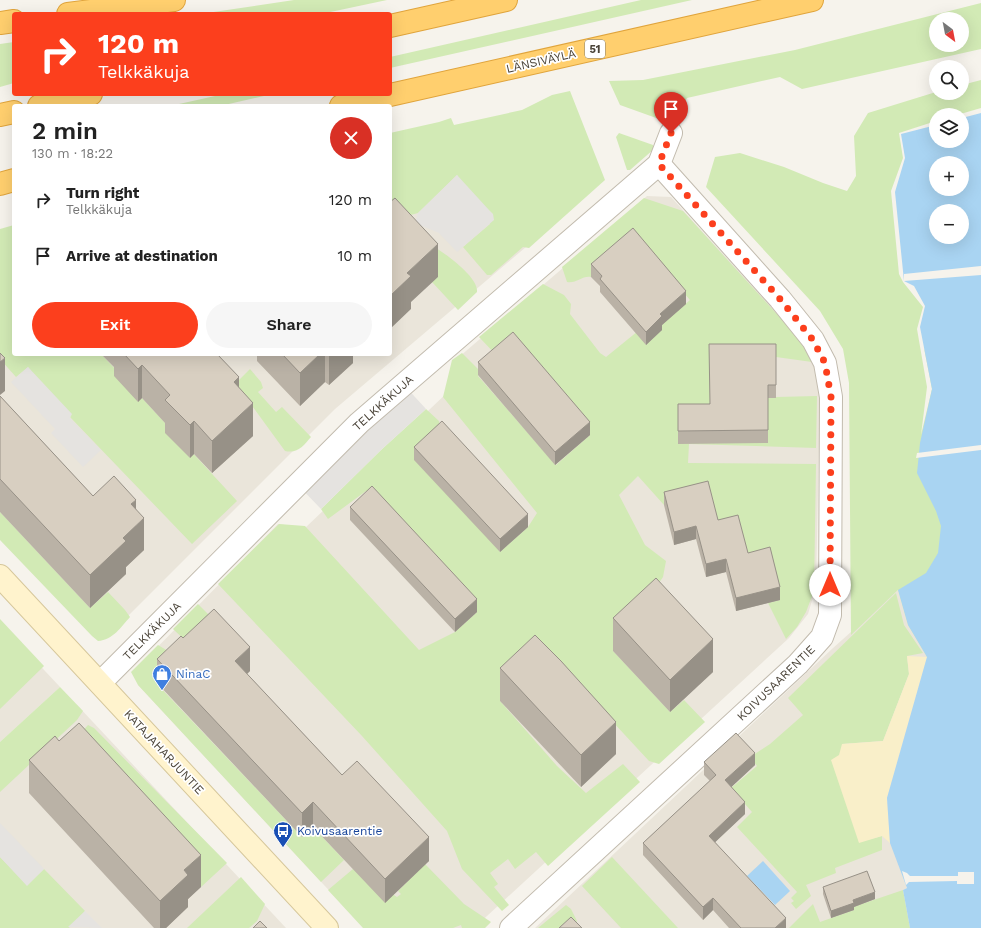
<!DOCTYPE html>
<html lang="en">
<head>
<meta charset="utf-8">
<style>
  :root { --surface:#fff; --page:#f6f6f6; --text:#222; --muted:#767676; --accent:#fc3f1d }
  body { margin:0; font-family:"Work Sans",sans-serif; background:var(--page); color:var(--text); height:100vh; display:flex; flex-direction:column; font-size:15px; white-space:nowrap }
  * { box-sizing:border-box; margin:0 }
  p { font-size:13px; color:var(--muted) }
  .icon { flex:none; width:22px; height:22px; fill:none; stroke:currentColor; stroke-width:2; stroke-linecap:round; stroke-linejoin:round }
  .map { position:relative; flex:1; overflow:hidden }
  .panel { position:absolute; left:12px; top:104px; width:380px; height:252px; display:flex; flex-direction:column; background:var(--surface); border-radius:4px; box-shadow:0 4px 16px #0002 }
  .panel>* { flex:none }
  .banner { position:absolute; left:12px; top:12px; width:380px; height:84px; border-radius:4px; box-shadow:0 4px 16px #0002; background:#fc3f1d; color:#fff; overflow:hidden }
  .needle { width:26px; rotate:148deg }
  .tools { position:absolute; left:929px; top:12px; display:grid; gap:8px }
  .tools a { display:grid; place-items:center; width:40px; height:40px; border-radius:50%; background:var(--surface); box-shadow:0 4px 16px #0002; font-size:20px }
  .pin { position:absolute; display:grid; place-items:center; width:34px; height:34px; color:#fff; margin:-41px -17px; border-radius:50% 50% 50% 0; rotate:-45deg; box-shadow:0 0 4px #0007 }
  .pin .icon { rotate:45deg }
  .me { position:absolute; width:44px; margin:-22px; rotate:0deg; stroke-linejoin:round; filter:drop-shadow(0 0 3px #0008) }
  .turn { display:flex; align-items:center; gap:14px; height:84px; padding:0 20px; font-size:18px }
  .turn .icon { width:52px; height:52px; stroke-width:2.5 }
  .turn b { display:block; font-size:28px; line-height:34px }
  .round { display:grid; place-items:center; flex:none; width:42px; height:42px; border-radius:21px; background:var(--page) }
  .head { display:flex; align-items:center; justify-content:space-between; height:68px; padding:0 20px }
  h1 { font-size:24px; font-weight:600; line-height:30px }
  .cta { display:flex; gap:8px; margin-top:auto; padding:8px 20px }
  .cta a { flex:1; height:46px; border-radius:24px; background:var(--accent); color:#fff; font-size:16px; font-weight:600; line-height:46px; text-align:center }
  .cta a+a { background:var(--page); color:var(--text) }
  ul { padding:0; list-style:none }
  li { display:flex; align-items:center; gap:12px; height:56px; padding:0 20px }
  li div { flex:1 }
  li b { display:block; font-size:15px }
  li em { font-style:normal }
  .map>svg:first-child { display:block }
  .residential { fill:#eae5da }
  .green { fill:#d2eab5; fill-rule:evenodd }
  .sand { fill:#f9efc9 }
  .parking { fill:#e5e3e0 }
  .water { fill:#a9d4f2; fill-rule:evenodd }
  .pier { fill:#f6f3ec }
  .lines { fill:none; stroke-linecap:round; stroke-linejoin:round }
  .street-casing { stroke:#c2bbae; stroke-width:24 }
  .secondary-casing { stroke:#d6c79b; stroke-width:24 }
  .highway-casing { stroke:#e0a43c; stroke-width:24 }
  .street { stroke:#fff; stroke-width:22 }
  .secondary { stroke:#fff3cd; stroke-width:22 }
  .highway { stroke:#ffcf6e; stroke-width:22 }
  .wall { fill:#bab2a6 }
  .shaded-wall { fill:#979187 }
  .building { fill:#d8cfc1; stroke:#979187 }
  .route { stroke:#fc3f1d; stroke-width:7; stroke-dasharray:0 12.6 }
  .labels { text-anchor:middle; stroke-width:3.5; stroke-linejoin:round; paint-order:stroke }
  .shield { fill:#fff; stroke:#817c74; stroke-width:1 }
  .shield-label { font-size:11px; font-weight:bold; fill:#4b4439 }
  .street-label { font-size:12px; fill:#4b4439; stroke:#fff }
  .shop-label { font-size:12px; fill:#366cbe; stroke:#fff; text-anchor:start }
  .transit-label { font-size:12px; fill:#164399; stroke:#fff; text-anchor:start }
</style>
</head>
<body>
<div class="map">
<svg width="981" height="928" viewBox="0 0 981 928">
  <rect width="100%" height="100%" fill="#f6f3ec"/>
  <g class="residential">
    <polygon points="433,147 546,230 335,409 117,627 83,624 0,536 0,283 14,354 390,354 390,173"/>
    <polygon points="647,196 671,197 800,338 811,358 817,375 820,395 816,587 808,614 789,638 474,928 364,928 138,685 138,667 278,524 305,528 450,390 452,363"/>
    <polygon points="898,590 908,625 927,657 902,871 907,888 903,890 910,928 535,928 833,648"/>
    <polygon points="0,623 60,687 0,742"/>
    <polygon points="77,705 286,928 0,928 0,777"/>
  </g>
  <g class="green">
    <polygon points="294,0 387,0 321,14 200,14"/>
    <polygon points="641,0 692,0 390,68 390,57"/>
    <path d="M981,3V49L802,89L780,77L687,98L677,115L659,119L620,105L609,81L643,80L795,50ZM936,19H962V45H936Z"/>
    <polygon points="14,42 14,83 0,87 0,44"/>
    <polygon points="981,80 981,108 957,115 936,115 936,121 899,133 903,158 891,191 899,274 903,282 923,307 917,329 927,387 921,435 932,389 924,348 967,461 927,657 908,625 898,590 851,635 849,383 843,349 820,311 706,187 715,157 740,153 784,167 823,183 847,191 856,176 854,136 868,113 936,92 962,93 962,85"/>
    <polygon points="570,91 605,180 529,248 523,247 491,275 487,275 463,247 490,224 457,175 418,213 407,216 390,214 390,133 439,122 451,118 454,125 522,110 552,95"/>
    <polygon points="224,94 273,94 220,106 170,106"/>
    <polygon points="619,133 653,145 654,149 630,170 627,170 616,137"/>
    <path d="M644,198L683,211L796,335L808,354L812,362L776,357V397L817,396L816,448L689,444L688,463L816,464L814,591L806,612L797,627L786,639L768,603L780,600L718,533L708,494L664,505L638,476L619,495L645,545L666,561L663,577L613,651L670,712L684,700L705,722L659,764L649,761L574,680L500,701L557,766L586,793L623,764L640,782L548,866L536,852L515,869L508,859L490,873L498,884L494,887L509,905L502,911L462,869L447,831L362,736L218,584L279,524L305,526L419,650L455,632L477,612L372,499L366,491L328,519L321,509L381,450L426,409L439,421L441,435L500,552L528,527L537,513L443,397L452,360L462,353L481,372L478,376L556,465L590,435L499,358L479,337L543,284L564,295L571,304L570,314L600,353L606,357L638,331L645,339L690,300L636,238L591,277C583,275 576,284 567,282L562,267Z"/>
    <polygon points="14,225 14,354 101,354 118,372 138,401 142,398 237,501 192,544 70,417 28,367 16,377 0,359 0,229"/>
    <path d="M427,242C440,250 479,276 477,292L458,310L432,282L438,277Z"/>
    <path d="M250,369L261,382L263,388L258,392L276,412L282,407L311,437C304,445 298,454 285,451L237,385V382Z"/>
    <path d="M0,512L90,608L108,592L125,610L130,617C121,627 113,640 98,641L92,636L0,540Z"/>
    <polygon points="896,593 904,625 923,653 907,656 909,674 883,741 842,744 859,842 882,836 882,850 835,868 836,873 806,885 811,896 796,909 791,903 794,901 791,898 797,892 737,827 752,812 731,788 757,766 750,757 770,744 803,715 788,698"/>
    <polygon points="198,604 216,622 191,646 173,629"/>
    <polygon points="0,619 44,666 0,709"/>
    <polygon points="158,645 173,654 157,684 302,837 313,827 344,860 321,882 138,685 131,672"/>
    <polygon points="60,687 83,711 77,720 0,792 0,742"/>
    <polygon points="88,725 94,728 227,863 201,887 79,756 51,765"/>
    <polygon points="0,857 27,885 44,869 85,911 69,928 0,928"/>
    <polygon points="612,857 678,928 621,928 582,886"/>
    <polygon points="425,864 464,904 491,922 485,928 462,928 461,925 453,928 363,928 328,890 353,869 397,897 401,894 398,891"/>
    <polygon points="241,877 265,904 257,921 249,928 187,928"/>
    <polygon points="903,890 910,928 789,928 813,904 820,922 854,910 853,907"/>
    <polygon points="566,905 571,909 577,921 572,928 538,928"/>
  </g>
  <polygon class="sand" points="907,656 927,657 887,798 890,843 882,836 859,843 831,760 839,755 842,744 883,741 909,674"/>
  <g class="parking">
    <polygon points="457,175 489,210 493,214 494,220 457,252 439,233 415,223 418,213"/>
    <polygon points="28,367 72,414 70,418 101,450 83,467 51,433 55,429 11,382"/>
    <polygon points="404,385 426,409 381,450 321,509 298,485"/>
    <polygon points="0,823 44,869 27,886 0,857"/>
    <polygon points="85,911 102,928 68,927"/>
  </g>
  <g class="water">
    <path d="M981,113V928H910L903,890L907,888L890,843L887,798L927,657L908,625L898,590L926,573L938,553L941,526L936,511L917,473L920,443L932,389L920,327L925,306L914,286L904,281L895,192L905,158L901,134L936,125V141H962V118ZM936,163H962V189H936ZM936,211H962V237H936Z"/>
    <polygon points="763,861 790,891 775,905 747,876"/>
  </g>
  <g class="pier">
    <polygon points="981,266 981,275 904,281 904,274"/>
    <polygon points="981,445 981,450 916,458 917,453"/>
    <polygon points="902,871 907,873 910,876 958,876 958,872 974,872 974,884 957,884 957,881 909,882 906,885"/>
  </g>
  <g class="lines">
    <g class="street-casing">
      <g id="street">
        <polyline points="100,683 359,423 659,164 671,133"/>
        <polyline points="511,928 798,664 822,637 830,615 831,397 825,363 813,340 780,299 659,164"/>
      </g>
    </g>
    <g class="secondary-casing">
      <polyline id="secondary" points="0,576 327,928"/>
    </g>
    <g class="highway-casing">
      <g id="highway">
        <polyline points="68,14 174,0"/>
        <polyline points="0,23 14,21"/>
        <polyline points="390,26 506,0"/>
        <polyline points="39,106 91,94"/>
        <polyline points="341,106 812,0"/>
        <polyline points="0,115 14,112"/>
        <polyline points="0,184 14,180"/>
      </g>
    </g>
    <use href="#street" class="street"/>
    <use href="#secondary" class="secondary"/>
    <use href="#highway" class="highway"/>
  </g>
  <g class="wall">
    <polygon points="591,264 686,304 662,325 662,330 646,345 600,292 600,286 591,277"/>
    <polygon points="776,344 776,398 768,398 768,443 678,444 678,404 709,404"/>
    <polygon points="101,354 217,354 239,388 253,436 212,473 194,454 190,458 165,433 165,423 142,398 138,402 114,376 114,367"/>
    <polygon points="257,354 355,354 353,356 353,363 329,385 325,382 300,406 257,361"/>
    <polygon points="478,362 590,435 555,465 478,375"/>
    <polygon points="0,396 93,496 136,508 144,550 126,567 126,574 90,608 0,512"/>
    <polygon points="414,447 528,527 500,552 414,460"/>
    <polygon points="664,492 718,520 748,553 780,600 736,611 726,572 706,577 696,539 674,545 664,505"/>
    <polygon points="350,507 477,612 455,632 350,520"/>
    <polygon points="613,618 713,672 670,712 613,651"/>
    <polygon points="183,638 250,671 247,674 342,775 429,861 385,903 313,827 302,837 157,683 157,659"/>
    <polygon points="500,668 616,754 581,787 500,701"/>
    <polygon points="29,760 201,887 188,899 188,907 166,928 154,928 29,793"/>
    <polygon points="704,762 755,765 731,787 745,814 715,842 786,928 729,928 713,910 703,920 643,855 643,843 710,781 704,775"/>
    <polygon points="823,887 875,899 854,907 854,910 831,918 823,894"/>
  </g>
  <g class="shaded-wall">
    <polygon points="438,244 438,277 411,302 411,309 390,329 390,296 407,273"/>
    <polygon points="686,291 686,304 662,325 662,330 646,345 646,332 660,314"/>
    <polygon points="320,354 325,354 325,382 300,406 300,373"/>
    <polygon points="329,354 355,354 353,356 353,363 329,385"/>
    <polygon points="5,358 5,391 0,395 0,362"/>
    <polygon points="142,365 142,398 138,402 138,369"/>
    <polygon points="239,377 239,410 234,382"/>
    <polygon points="253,403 253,436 212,473 212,441"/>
    <polygon points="194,421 194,454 190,458 190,425"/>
    <polygon points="590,422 590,435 555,465 555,452"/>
    <polygon points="136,500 136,526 144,518 144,550 126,567 126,574 90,608 90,575 123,538 131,504"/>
    <polygon points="528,514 528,527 500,552 500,539"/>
    <polygon points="696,526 696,539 674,545 674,532"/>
    <polygon points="726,559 726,572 706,577 706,564"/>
    <polygon points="780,587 780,600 736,611 736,598"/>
    <polygon points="477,599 477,612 455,632 455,619"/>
    <polygon points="713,639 713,672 670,712 670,680"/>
    <polygon points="250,647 250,671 235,685 235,661"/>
    <polygon points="616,722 616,754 581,787 581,755"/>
    <polygon points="755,753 755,765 725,793 725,780"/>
    <polygon points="313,802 313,827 302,837 302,813"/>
    <polygon points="745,802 745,814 709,848 709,836"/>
    <polygon points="429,837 429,861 385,903 385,879"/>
    <polygon points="201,855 201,887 188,899 188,907 166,928 160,928 160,901 184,870"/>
    <polygon points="875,892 875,899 854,907 854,910 831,918 831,911 853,900"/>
    <polygon points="713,898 713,910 703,920 703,907"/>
    <polygon points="786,918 786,928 775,928"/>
  </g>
  <g class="building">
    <polygon points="395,198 438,244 407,273 411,276 390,296 390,202"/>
    <polygon points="633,228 686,291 660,314 662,316 646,332 600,279 602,276 591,264"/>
    <polygon points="513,332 590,422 555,452 478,362"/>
    <polygon points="709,344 776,344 776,385 768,385 768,430 678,431 678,404 710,404"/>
    <polygon points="0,353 5,358 0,362"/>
    <polygon points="124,354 217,354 239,377 234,382 253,403 212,441 194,421 190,425 165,400 170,395 142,365 138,369"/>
    <polygon points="282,354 320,354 300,373"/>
    <polygon points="0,396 93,496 114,476 136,500 131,504 144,518 123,538 126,541 90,575 0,479"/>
    <polygon points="442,421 528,514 500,539 414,447"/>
    <polygon points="708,481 718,520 738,515 748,553 770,547 780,587 736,598 726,559 706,564 696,526 674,532 664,492"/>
    <polygon points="372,486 477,599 455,619 350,507"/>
    <polygon points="656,578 713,639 670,680 613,618"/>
    <polygon points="214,609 250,647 235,661 342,775 357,761 429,837 385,879 313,802 302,813 157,659 181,636 183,638"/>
    <polygon points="535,635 561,661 616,722 581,755 500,668"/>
    <polygon points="79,723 201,855 184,870 188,875 160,901 29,760 55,736 59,741"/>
    <polygon points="736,733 755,753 725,780 745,802 709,836 786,918 775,928 741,928 713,898 703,907 643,843 716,775 704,762"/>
    <polygon points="867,871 875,892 853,900 854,903 831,911 823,887"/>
    <polygon points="571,917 582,928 559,928"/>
    <polygon points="260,921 267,928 253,928"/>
  </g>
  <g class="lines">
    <polyline class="route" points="671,133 659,164 780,299 813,340 825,363 831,397 830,585"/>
  </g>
  <defs>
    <g id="shop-pin" transform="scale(1)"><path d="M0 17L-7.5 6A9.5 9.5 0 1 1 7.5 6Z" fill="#3f7fe0" stroke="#fff"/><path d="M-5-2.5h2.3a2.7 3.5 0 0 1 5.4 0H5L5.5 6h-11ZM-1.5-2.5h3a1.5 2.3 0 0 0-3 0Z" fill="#fff"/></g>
    <g id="bus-pin" transform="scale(1)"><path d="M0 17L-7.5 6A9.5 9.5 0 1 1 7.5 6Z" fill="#1a4fb4" stroke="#fff"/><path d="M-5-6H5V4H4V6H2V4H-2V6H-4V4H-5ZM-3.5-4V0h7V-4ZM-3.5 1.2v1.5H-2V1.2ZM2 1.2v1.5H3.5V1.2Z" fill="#fff"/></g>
  </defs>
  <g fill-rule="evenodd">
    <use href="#shop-pin" x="162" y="674"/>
    <use href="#bus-pin" x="283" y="831"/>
  </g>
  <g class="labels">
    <rect class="shield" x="585" y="40" width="20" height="18" rx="3"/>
    <g class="shield-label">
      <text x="595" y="53">51</text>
    </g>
    <g class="street-label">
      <text transform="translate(541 61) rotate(-13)" y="4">LÄNSIVÄYLÄ</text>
      <text transform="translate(383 403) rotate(-42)" y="4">TELKKÄKUJA</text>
      <text transform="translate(152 631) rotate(-45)" y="4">TELKKÄKUJA</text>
      <text transform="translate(776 683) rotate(-44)" y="4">KOIVUSAARENTIE</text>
      <text transform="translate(164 752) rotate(47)" y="4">KATAJAHARJUNTIE</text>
    </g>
    <g class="shop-label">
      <text x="176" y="678">NinaC</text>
    </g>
    <g class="transit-label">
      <text x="297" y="835">Koivusaarentie</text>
    </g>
  </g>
</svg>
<div class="tools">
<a><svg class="needle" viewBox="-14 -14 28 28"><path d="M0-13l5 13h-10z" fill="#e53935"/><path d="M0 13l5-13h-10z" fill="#767676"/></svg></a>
<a><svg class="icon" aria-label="search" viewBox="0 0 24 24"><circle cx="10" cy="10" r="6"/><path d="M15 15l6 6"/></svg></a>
<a><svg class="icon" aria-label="layers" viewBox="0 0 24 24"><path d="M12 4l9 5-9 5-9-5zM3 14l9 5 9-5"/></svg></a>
<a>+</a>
<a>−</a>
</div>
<div class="pin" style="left:671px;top:133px;background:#d93025"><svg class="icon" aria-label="arrive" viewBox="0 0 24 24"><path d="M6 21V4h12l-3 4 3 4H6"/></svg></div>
<svg class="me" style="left:830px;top:585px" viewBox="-20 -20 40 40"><circle r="19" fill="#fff"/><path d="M0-13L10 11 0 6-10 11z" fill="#fc3f1d"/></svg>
<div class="banner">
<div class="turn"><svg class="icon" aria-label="right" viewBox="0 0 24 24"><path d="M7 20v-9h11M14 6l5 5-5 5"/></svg><div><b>120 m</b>Telkkäkuja</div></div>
</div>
<section class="panel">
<div class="head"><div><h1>2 min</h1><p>130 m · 18:22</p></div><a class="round" style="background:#d93025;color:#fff"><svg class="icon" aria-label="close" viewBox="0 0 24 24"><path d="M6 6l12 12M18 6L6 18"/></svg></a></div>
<ul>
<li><svg class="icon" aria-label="right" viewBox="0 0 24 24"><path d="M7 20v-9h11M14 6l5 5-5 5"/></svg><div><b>Turn right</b><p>Telkkäkuja</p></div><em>120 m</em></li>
<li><svg class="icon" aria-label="arrive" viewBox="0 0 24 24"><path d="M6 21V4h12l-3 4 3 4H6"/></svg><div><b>Arrive at destination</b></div><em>10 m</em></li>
</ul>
<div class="cta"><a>Exit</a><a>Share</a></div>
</section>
</div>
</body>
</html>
